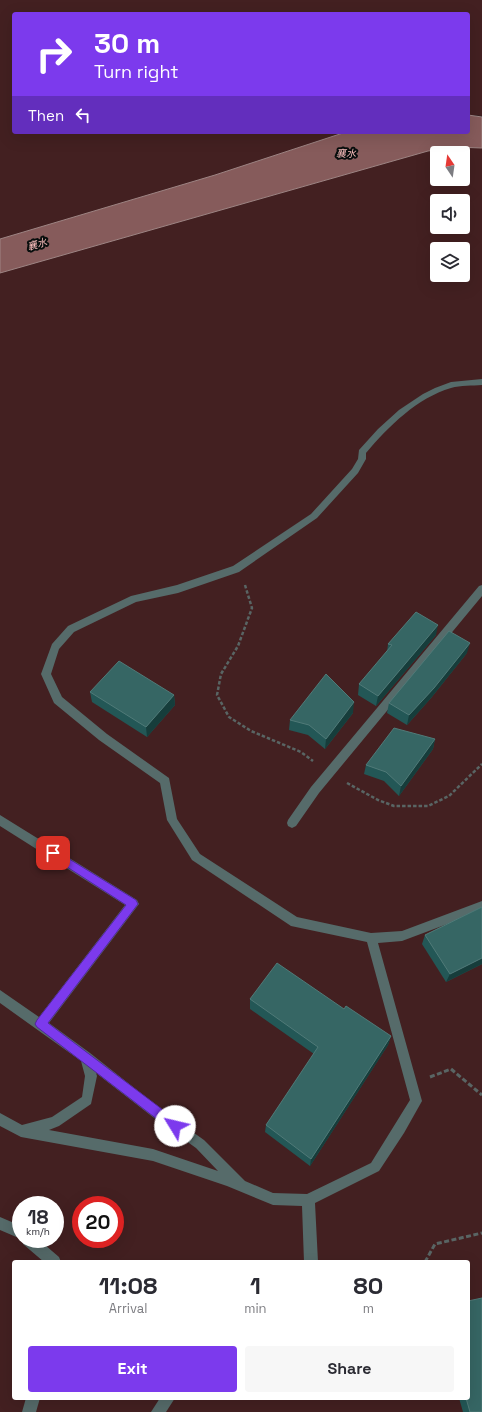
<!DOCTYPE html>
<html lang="en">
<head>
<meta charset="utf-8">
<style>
  :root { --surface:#fff; --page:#f7f7f7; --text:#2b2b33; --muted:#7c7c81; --accent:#7c3aed }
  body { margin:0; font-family:"Space Grotesk","Noto Sans SC",sans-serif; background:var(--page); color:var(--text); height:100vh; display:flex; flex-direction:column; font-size:15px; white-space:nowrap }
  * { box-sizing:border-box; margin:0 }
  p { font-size:13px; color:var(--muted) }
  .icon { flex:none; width:22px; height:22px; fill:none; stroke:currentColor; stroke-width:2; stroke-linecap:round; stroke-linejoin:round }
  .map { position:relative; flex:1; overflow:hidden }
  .panel { position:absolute; left:12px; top:1260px; width:458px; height:140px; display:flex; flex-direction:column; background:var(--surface); border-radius:4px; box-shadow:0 4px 16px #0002 }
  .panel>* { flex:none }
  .top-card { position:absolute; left:12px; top:12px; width:458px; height:122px; border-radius:4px; box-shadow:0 4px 16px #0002; background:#7c3aed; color:#fff; overflow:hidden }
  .needle { width:26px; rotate:347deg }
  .tools { position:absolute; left:430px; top:146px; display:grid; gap:8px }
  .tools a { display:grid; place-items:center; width:40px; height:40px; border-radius:4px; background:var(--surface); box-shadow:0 4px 16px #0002; font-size:20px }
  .speed { position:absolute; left:12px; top:1196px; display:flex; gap:8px; font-size:20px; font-weight:700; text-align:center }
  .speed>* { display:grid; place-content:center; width:52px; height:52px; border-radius:50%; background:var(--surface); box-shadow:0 4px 16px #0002; line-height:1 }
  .speed small { font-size:10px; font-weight:400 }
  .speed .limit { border:6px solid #d22; background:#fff; color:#111 }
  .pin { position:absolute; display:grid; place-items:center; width:34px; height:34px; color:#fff; margin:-17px; border-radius:8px; box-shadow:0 2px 6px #0006 }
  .me { position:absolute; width:44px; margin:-22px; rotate:306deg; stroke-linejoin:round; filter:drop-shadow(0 0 3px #0008) }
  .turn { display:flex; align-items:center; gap:14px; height:84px; padding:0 16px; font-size:18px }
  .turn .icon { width:52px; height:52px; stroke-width:2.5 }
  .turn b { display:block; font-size:28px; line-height:34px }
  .then { display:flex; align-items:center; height:38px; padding:0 16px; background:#0003; gap:8px; font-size:15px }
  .eta { display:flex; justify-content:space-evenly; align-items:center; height:68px; text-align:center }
  .eta b { font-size:24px; font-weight:800; line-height:28px }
  .primary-button { display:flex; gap:8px; margin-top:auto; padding:8px 16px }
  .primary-button a { flex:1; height:46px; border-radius:4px; background:var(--accent); color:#fff; font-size:16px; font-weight:800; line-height:46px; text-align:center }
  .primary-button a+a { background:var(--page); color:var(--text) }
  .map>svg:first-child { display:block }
  .green { fill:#432021; fill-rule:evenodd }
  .water { fill:#865b5b; stroke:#9f8483 }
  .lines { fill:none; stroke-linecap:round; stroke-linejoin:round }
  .path-far1 { stroke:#596564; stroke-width:2.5; stroke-dasharray:3.5 2; stroke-linecap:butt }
  .path { stroke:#596564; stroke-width:3; stroke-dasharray:5 2.5; stroke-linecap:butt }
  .minor { fill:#566b6a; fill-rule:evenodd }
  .wall { fill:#235756 }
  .shaded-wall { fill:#163d3b }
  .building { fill:#366664; stroke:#507a78 }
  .route { fill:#7c3aed; stroke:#51269a }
  .labels { text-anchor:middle; stroke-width:4; stroke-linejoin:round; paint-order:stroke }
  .far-water-label { font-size:10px; font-style:italic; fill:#f8bcbb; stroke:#070d0c }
</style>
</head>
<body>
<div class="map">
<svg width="482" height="1412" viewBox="0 0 482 1412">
  <rect width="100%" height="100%" fill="#182524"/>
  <g class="green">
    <polygon points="0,0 482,0 482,116 468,115 468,14 14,14 14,132 346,132 215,175 0,239"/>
    <path d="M455,147L482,148V1412H0V273L428,151ZM437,153H463V179H437ZM437,201H463V227H437ZM437,249H463V275H437ZM21,1205H55V1239H21ZM81,1205H115V1239H81ZM14,1262H468V1398H14Z"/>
  </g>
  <polygon class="water" points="468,115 482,117 482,148 455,147 428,151 0,273 0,239 215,175 346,132 468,132"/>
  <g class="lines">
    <g class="path-far1">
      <polyline points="245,585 252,608 238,646 221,674 217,695 229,717 251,731 301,752 313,761"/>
      <polyline points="347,783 378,800 394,806 428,806 449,796 482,764"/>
    </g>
    <g class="path">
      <polyline points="430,1077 451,1069 482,1095"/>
      <polyline points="425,1262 435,1244 482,1233"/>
    </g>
    <g class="minor">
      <path d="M482,379V385C472,386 461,385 451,388C417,398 389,426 366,453V459L358,473L317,518L239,572L178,593L136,602L74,632L59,649L51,674L62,697L107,734L169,778L177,819L200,854L297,917L371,933L402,931L482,901V911L402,941L378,943L422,1101L404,1133L379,1171L315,1203L318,1262H304L302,1206L273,1205L227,1186L153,1161L21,1137L0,1126V1113L22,1125L52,1117L82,1097L85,1076L81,1061L0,1003V990L39,1017L125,905L0,826V815L137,900L139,904L49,1023L90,1053L166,1113L204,1140L245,1181L273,1193L307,1194L371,1163L410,1100L367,942L291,926L192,860L167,820L160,783L99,740L54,703L41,674L52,644L68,626L131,596L177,585L233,566L311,514L352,469L358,459L359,450L378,429L399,410L423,394L435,388L451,382ZM96,1073L158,1121L196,1148L218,1171L153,1149L49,1130L59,1126L91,1104L97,1076Z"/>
      <polygon points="482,585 482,596 319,793 296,826 292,828 288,826 287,823 288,820 311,787 479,586"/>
      <polygon points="0,1217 21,1226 21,1239 38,1239 59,1257 61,1262 44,1262 23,1244 22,1239 21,1239 0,1230"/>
      <polygon points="26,1398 40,1398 36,1412 22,1412"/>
      <polygon points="160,1398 175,1398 166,1412 151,1412"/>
    </g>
  </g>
  <g class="wall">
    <polygon points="436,635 376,706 358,695 359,684 387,652 388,644"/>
    <polygon points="467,653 431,698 407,725 387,713 389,703"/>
    <polygon points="90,692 174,695 175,705 147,737 92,702"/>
    <polygon points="353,713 325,749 308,735 289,730 290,720"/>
    <polygon points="435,739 433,749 399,796 384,781 364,774 366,765"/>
    <polygon points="482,907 482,964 446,982 422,944 425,935"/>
    <polygon points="250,999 344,1009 391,1036 388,1045 310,1166 265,1132 266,1125 314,1054 250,1009"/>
    <polygon points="459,1398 468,1398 482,1412 463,1412"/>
  </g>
  <g class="shaded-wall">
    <polygon points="438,625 436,635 376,706 378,696"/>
    <polygon points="470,643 467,653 431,698 407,725 409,715"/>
    <polygon points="174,695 175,705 147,737 146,727"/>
    <polygon points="354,702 353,713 325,749 326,739"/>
    <polygon points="435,739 433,749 399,796 401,786"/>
    <polygon points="482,958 482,964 446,982 450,974"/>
    <polygon points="391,1036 388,1045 310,1166 311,1159"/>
  </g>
  <g class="building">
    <polygon points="416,612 438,625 378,696 359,684 392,645 388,644"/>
    <polygon points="449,631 470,643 434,688 409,715 389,703"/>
    <polygon points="119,661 174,695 146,727 90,692"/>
    <polygon points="326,674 354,702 326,739 309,725 290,720"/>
    <polygon points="394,728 435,739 401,786 386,772 366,765"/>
    <polygon points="482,907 482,958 450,974 425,935"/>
    <polygon points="277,963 344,1009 346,1006 391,1036 311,1159 266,1125 318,1047 250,999"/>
    <polygon points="482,1298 482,1412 470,1412 466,1398 468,1398 468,1301"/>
  </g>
  <polygon class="route" points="53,849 136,900 138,904 48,1023 179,1122 180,1126 179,1130 175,1131 171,1130 37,1027 35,1024 37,1020 126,905 50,856 48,853 50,850"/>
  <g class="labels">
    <g class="far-water-label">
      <text x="346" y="157">襄水</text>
      <text transform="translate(37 244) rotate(-16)" y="4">襄水</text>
    </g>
  </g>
</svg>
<div class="tools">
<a><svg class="needle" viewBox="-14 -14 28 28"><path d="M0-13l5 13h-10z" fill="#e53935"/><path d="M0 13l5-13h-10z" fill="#7c7c81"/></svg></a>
<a><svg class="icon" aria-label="sound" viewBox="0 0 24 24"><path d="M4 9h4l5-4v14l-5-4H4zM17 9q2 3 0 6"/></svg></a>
<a><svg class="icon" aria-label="layers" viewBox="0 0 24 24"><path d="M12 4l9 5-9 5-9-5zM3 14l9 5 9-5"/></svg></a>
</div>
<div class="speed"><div>18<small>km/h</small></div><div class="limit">20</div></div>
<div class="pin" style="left:53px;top:853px;background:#d93025"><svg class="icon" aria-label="arrive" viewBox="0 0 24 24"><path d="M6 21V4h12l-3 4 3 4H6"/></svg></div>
<svg class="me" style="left:175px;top:1126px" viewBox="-20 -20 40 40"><circle r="19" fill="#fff"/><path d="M0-13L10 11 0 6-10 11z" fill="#7c3aed"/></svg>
<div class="top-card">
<div class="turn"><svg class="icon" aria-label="right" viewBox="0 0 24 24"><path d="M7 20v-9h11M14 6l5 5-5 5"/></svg><div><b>30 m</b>Turn right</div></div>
<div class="then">Then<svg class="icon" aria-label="left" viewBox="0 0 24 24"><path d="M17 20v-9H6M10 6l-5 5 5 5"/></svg></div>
</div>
<section class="panel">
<div class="eta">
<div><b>11:08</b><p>Arrival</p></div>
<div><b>1</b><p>min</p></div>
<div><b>80</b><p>m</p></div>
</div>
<div class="primary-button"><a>Exit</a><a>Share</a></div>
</section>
</div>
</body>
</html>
